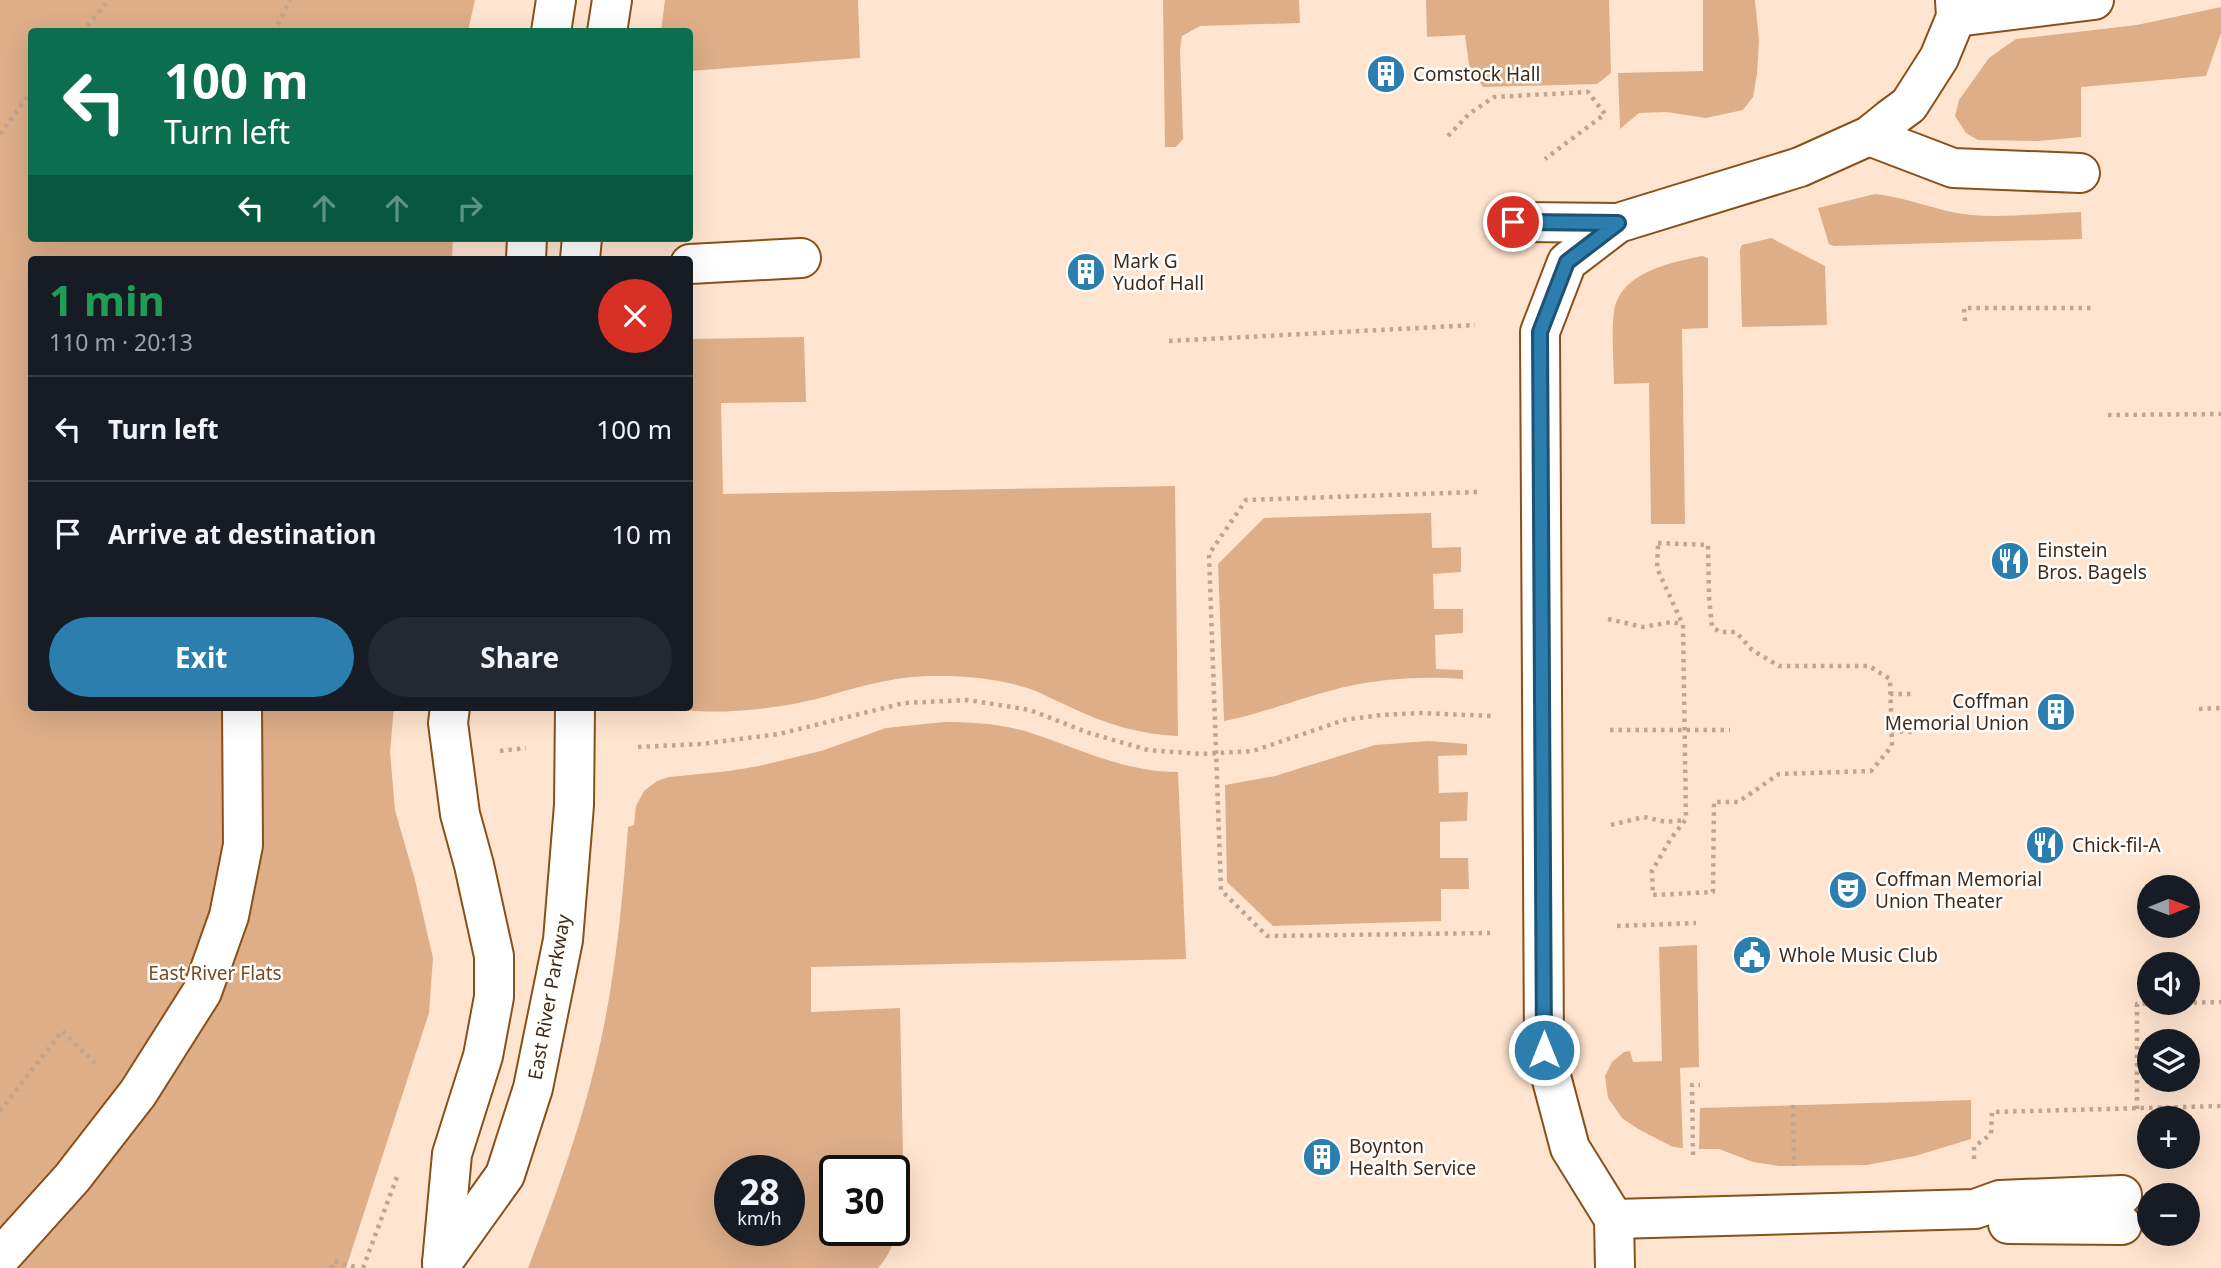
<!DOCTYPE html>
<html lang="en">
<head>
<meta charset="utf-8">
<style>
  :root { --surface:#171b24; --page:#242831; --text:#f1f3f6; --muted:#9ea1a6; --line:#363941; --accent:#2c7eaf }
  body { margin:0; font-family:"Noto Sans",sans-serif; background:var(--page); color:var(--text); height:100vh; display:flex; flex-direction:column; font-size:26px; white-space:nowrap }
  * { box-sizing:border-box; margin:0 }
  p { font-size:23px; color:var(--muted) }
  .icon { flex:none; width:38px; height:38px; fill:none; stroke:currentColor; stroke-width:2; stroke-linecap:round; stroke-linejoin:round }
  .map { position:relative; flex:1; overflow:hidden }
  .sheet { position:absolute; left:28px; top:256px; width:665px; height:455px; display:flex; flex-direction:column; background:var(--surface); border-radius:7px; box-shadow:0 7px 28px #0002 }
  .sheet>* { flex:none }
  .top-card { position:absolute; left:28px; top:28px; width:665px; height:214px; border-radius:7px; box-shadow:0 7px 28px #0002; background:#0b6e4f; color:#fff; overflow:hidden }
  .needle { width:46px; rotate:89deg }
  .tools { position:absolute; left:2137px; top:875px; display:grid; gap:14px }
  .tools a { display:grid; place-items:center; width:63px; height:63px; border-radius:50%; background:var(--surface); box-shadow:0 7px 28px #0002; font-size:35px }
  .speed { position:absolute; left:714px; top:1155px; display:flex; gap:14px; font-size:35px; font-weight:700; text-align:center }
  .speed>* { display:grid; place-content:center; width:91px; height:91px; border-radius:50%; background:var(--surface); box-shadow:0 7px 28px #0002; line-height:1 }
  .speed small { font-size:18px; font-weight:400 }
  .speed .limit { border:4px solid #111; border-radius:10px; background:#fff; color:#111 }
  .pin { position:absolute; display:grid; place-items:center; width:60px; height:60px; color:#fff; margin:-30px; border:4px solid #fff; border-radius:50%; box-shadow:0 2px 7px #0007 }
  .me { position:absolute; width:77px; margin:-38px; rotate:0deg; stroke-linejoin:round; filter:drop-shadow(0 0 5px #0008) }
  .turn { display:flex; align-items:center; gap:24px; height:147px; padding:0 21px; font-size:32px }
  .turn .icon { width:91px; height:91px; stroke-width:2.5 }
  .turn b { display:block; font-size:49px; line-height:60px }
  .lanes { display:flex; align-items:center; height:66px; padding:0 21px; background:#0003; justify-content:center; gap:35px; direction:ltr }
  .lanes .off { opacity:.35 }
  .round { display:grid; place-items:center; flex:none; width:74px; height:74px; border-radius:37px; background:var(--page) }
  .overview { display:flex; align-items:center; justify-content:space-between; height:119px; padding:0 21px }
  h1 { font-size:42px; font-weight:700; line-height:52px; color:#1e9e55 }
  .cta { display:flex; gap:14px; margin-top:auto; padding:14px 21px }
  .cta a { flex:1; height:80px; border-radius:42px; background:var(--accent); color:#fff; font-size:28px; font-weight:700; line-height:80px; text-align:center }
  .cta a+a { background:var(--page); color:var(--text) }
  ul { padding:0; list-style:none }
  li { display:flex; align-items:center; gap:21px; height:105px; padding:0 21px; border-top:2px solid var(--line) }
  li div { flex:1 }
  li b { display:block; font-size:26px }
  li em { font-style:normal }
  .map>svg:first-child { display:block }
  .green { fill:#deae89; fill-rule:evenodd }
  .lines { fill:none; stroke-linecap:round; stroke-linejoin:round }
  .minor-casing { stroke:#895019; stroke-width:42 }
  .path { stroke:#c0a590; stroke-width:4.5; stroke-dasharray:3.5 5; stroke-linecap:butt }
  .minor { stroke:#fff; stroke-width:38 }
  .route-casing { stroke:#1d5272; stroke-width:18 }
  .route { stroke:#2c7eaf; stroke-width:12 }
  .labels { text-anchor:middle; stroke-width:5; stroke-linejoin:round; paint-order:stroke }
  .poi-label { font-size:19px; fill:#442a15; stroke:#fff; text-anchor:start }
  .park-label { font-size:19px; fill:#794a21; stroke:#fff }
  .street-label { font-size:19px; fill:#442a15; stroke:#fff }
</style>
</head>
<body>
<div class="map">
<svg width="2221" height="1268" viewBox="0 0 2221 1268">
  <rect width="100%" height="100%" fill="#ffe4cf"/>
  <g class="green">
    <polygon points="0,0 475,0 468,31 32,32 32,238 453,238 452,259 32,259 32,707 394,707 390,752 395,810 415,880 433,958 429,1013 346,1268 0,1268"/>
    <polygon points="665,0 858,0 860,58 690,71 690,32 661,31"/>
    <polygon points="1163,0 1299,0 1300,23 1200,26 1182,36 1180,49 1183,139 1176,147 1165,147"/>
    <polygon points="1426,0 1609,0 1611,73 1597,84 1483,87 1469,65 1465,35 1427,37"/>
    <polygon points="1703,0 1755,0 1759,40 1757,74 1753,97 1743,110 1706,118 1666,112 1639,113 1620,129 1618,73 1703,71"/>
    <polygon points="2221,7 2221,33 2206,76 2081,87 2081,137 2039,141 1978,140 1966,133 1955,116 1959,100 1989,58 2016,39 2137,25"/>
    <path d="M1875,194C1908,197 1938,212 1971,215C2007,218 2045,213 2081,212L2082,239L1834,246L1829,244L1818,208Z"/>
    <polygon points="1771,238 1825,266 1827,325 1742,327 1740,250 1742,245"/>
    <path d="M1702,256L1708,258V328L1682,329L1685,524H1651L1649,383L1614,384C1614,363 1611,332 1614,312C1620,272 1670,263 1702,256Z"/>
    <path d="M804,337L806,402L721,403L723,494L1175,486L1178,736C1140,735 1104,723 1070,707C1058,702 1047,696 1036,691C1007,680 972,676 941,676C897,675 862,686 820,698C780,709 707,717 667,707H690V339Z"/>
    <path d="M1431,513L1432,548L1461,547V572L1433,574L1434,609H1463V633L1435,635L1436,669L1463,670V679C1426,676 1386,678 1349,686C1307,695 1267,713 1224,721L1218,564L1264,518Z"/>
    <path d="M944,722C974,722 1005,724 1034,734C1082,750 1126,772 1178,772L1186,959L811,967V1012L900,1008L904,1204C899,1226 894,1251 878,1268H528C563,1178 595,1087 610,992C619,937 624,882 628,827L634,825L636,806L644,791L657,781L669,777L729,771L759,766L821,751L886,728ZM730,1171H789V1230H730ZM835,1171H894V1230H835Z"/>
    <polygon points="1429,741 1467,744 1467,755 1438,756 1439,793 1468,792 1467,821 1440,822 1440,858 1468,858 1469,889 1441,889 1441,921 1273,926 1227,882 1225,785 1275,776 1375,745"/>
    <polygon points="1697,945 1699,1067 1680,1068 1683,1148 1673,1147 1638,1129 1622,1118 1608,1098 1605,1076 1612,1062 1624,1052 1630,1051 1633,1062 1662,1061 1659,947"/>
    <polygon points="1971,1100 1971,1139 1915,1156 1867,1165 1779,1166 1753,1162 1719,1149 1699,1149 1700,1108"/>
  </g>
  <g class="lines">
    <g class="minor-casing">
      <g id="minor">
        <polyline points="1956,17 2094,0"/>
        <polyline points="551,32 556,0"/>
        <polyline points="607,32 612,0"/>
        <polyline points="1869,136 1953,168 2080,173"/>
        <polyline points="1513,222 1618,223"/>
        <polyline points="526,259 527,238"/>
        <polyline points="580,259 582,238"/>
        <polyline points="690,264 801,258"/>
        <polyline points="1614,1219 1975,1209 2000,1200 2122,1195"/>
        <polyline points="2008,1224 2122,1225"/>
        <polyline points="0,1258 72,1178 138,1093 202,992 229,916 243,845 242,707"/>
        <polyline points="442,1263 505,1175 533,1088 563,940 574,805 575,707"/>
        <polyline points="442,1263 452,1154 483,1056 494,997 494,956 474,865 460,814 448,723 450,707"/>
        <polyline points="1615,1268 1614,1219 1570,1148 1544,1050 1540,332 1567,262 1618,223 1800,167 1869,136 1890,119 1909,105 1939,58 1956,17 1955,0"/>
      </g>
    </g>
    <g class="path">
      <polyline points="82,32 109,0"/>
      <polyline points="274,32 290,0"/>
      <polyline points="0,134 32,91"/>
      <polyline points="1448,136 1469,114 1494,97 1588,92 1605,114 1545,159"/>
      <polyline points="1965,321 1964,308 2095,308"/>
      <polyline points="1169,341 1475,325"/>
      <polyline points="2108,415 2221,414"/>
      <polyline points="1477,492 1246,500 1209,554 1221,890 1267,936 1490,933"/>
      <polygon points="1658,543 1708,545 1709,597 1712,627 1720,632 1736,632 1752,650 1779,666 1869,666 1890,679 1892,746 1871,771 1779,774 1738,802 1714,802 1713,892 1653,895 1652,871 1670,840 1686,819 1683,625 1657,568"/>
      <polyline points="1608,619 1643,627 1672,622 1683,625"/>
      <polyline points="1890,694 1912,694"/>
      <polyline points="2199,709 2221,708"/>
      <polyline points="1610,730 1730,730"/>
      <polyline points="1891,731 1912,732"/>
      <polyline points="638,747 701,744 779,734 904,703 968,700 1030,710 1089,733 1148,750 1201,754 1253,751 1344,720 1381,715 1420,713 1492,716"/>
      <polyline points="500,751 526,748"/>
      <polyline points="1611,825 1644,817 1666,822 1685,820"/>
      <polyline points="1617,926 1696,923"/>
      <polyline points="1793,1105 1794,1166"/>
      <polyline points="2137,1109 2137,1004 2221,1002"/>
      <polyline points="0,1111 62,1031 98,1066"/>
      <polyline points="1693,1155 1692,1085 1700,1085"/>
      <polyline points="1974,1159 1974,1147 1991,1134 1992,1112 2221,1106"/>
      <polyline points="331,1268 334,1261 359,1268"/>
      <polyline points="363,1268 398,1174"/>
    </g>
    <use href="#minor" class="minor"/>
  </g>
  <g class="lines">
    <g class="route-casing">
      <polyline id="route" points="1513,222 1618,223 1567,262 1540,332 1544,1050"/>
    </g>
    <use href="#route" class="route"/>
  </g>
  <defs>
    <g id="building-disc" transform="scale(2.0125)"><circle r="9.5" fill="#2c7eaf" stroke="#fff"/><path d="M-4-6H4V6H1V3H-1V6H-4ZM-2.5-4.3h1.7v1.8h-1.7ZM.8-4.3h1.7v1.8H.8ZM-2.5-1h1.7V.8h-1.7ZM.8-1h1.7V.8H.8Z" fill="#fff"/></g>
    <g id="restaurant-disc" transform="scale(2.0125)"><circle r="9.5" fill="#2c7eaf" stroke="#fff"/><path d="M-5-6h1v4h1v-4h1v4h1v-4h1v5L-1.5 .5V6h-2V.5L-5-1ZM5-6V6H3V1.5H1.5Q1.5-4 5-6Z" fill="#fff"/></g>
    <g id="theatre-disc" transform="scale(2.0125)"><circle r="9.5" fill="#2c7eaf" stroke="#fff"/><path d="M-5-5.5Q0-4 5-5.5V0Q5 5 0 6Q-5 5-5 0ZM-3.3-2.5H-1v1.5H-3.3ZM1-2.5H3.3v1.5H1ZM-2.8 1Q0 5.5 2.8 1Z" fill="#fff"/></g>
    <g id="civic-disc" transform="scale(2.0125)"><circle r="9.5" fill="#2c7eaf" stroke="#fff"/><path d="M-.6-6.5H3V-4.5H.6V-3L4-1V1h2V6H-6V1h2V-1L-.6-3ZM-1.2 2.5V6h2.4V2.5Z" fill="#fff"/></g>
  </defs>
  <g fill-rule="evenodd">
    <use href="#building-disc" x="1386" y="74"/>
    <use href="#building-disc" x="1086" y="272"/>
    <use href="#restaurant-disc" x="2010" y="561"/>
    <use href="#building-disc" x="2056" y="712"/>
    <use href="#restaurant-disc" x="2045" y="845"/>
    <use href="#theatre-disc" x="1848" y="890"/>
    <use href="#civic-disc" x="1752" y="955"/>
    <use href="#building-disc" x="1322" y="1157"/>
  </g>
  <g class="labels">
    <g class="poi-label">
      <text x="1413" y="81">Comstock Hall</text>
      <text x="1113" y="268">Mark G<tspan x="1113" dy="22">Yudof Hall</tspan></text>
      <text x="2037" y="557">Einstein<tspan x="2037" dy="22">Bros. Bagels</tspan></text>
      <text x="2029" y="708" text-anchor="end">Coffman<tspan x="2029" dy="22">Memorial Union</tspan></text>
      <text x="2072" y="852">Chick-fil-A</text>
      <text x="1875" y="886">Coffman Memorial<tspan x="1875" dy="22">Union Theater</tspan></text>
      <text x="1779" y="962">Whole Music Club</text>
      <text x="1349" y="1153">Boynton<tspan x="1349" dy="22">Health Service</tspan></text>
    </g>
    <g class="park-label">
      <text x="215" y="980">East River Flats</text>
    </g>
    <g class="street-label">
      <text transform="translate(549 997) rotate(-80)" y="7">East River Parkway</text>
    </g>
  </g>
</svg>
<div class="tools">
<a><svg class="needle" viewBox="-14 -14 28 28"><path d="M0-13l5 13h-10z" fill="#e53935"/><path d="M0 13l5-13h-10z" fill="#9ea1a6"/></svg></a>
<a><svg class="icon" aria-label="sound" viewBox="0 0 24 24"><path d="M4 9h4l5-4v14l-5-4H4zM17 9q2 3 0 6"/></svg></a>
<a><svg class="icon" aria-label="layers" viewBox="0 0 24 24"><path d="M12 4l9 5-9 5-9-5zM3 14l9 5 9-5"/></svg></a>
<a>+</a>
<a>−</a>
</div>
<div class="speed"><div>28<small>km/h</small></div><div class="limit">30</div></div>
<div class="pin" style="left:1513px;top:222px;background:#d93025"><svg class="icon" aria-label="arrive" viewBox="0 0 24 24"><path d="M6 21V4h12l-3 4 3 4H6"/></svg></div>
<svg class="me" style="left:1544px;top:1050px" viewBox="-20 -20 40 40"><circle r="17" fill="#2c7eaf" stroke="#fff" stroke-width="3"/><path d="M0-11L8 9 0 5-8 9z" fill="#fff"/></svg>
<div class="top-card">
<div class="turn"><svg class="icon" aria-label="left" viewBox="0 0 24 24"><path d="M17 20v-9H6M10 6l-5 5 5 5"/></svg><div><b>100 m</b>Turn left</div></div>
<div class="lanes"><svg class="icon" aria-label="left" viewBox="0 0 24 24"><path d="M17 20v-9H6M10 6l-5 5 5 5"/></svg><svg class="icon off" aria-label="ahead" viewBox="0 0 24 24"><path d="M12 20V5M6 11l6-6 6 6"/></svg><svg class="icon off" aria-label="ahead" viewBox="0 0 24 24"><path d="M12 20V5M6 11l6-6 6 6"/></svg><svg class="icon off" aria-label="right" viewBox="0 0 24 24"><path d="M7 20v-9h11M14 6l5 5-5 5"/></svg></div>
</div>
<section class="sheet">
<div class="overview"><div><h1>1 min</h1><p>110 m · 20:13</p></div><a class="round" style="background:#d93025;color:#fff"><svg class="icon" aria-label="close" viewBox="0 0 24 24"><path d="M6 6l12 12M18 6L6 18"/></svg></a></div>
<ul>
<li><svg class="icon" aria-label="left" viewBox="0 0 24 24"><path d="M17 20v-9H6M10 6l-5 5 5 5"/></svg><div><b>Turn left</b></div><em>100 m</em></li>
<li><svg class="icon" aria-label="arrive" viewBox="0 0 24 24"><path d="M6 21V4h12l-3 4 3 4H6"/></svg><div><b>Arrive at destination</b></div><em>10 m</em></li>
</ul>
<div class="cta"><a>Exit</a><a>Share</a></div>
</section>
</div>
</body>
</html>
